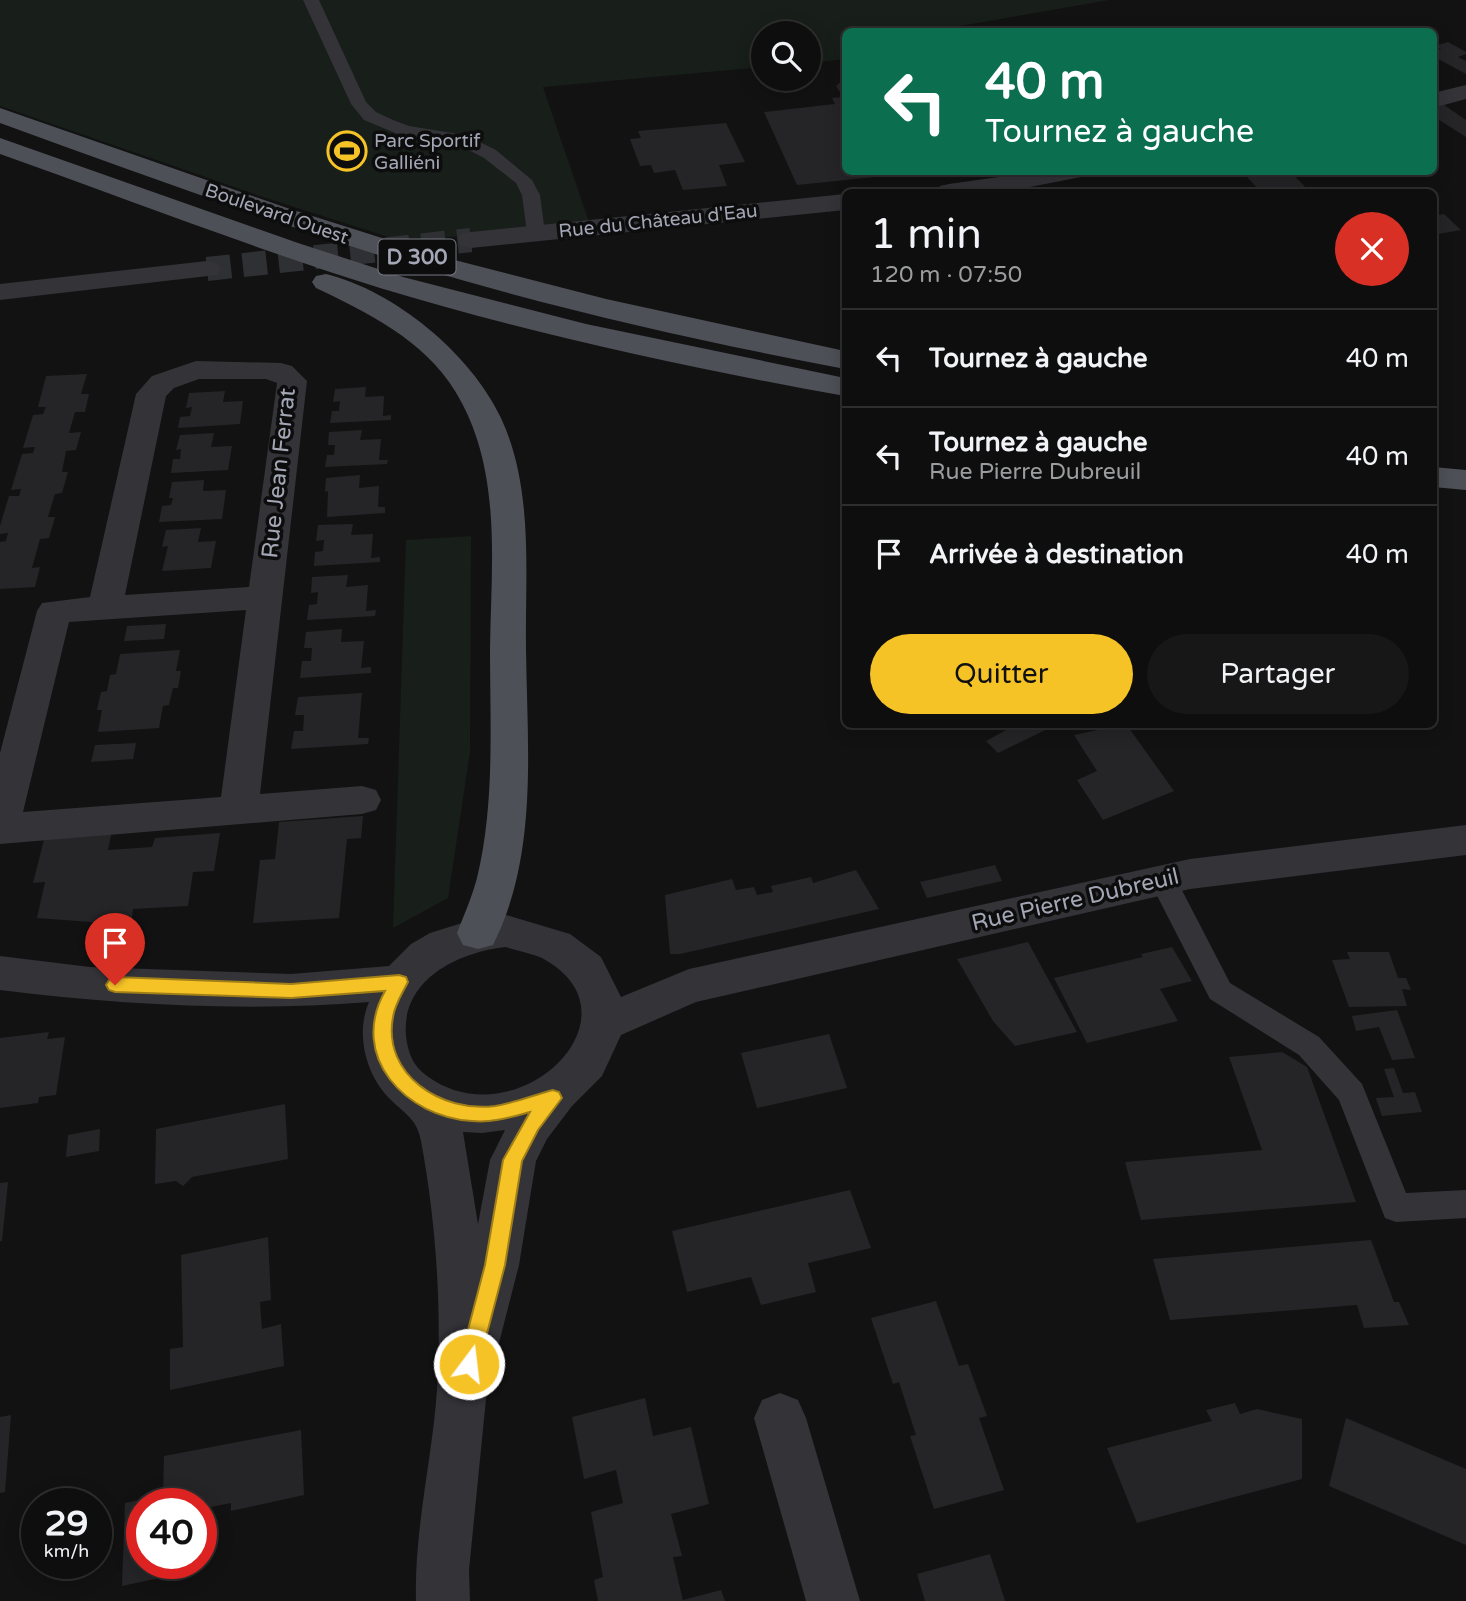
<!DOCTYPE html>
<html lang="fr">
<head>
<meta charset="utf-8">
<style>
  :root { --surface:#0e0e0e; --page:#171717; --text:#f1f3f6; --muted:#9b9c9e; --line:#2e2e2e; --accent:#f6c327 }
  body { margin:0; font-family:"Varela Round",sans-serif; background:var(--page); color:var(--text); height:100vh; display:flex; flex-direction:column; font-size:26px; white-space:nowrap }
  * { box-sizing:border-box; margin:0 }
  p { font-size:23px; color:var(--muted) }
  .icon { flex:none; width:38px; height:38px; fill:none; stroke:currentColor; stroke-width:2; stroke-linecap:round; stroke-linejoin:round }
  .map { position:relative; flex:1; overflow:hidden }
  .side { position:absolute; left:842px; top:189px; width:595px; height:539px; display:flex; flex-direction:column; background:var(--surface); border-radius:10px; box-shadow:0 4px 18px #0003,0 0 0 2px var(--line) }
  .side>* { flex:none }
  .hud { position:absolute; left:842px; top:28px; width:595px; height:147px; border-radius:10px; box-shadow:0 4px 18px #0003,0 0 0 2px var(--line); background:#0b6e4f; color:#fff; overflow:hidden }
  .controls { position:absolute; left:751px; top:21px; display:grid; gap:14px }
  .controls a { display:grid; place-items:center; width:70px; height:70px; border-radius:50%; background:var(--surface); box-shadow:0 4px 18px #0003,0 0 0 2px var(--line); font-size:35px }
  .speed { position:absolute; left:21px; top:1488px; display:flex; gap:14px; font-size:35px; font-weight:700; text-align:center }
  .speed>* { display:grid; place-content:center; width:91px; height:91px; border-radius:50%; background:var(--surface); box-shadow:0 4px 18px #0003,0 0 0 2px var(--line); line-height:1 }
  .speed small { font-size:18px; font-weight:400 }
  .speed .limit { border:10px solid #d22; background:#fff; color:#111 }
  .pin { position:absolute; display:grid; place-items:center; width:60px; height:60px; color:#fff; margin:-72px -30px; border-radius:50% 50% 50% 0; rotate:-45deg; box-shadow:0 0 7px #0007 }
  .pin .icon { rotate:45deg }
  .me { position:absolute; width:77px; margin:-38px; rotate:15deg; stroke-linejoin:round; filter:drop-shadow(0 0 5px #0008) }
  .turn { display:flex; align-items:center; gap:24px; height:147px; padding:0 28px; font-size:32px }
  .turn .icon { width:91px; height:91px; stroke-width:2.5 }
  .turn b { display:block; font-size:49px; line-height:60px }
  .round { display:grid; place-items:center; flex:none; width:74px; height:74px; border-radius:37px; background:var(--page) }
  .headline { display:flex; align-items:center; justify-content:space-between; height:119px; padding:0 28px }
  h1 { font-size:42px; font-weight:600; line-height:52px }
  .button { display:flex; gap:14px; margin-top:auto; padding:14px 28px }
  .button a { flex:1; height:80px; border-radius:42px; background:var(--accent); color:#111; font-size:28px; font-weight:600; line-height:80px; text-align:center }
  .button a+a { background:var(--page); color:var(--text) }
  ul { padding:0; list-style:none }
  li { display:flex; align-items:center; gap:21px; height:98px; padding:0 28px; border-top:2px solid var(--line) }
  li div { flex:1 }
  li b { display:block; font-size:26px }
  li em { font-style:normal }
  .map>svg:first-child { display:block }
  .green { fill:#181e19 }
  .building { fill:#252527 }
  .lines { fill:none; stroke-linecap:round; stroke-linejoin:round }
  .minor-tunnel { stroke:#2f3033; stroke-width:24; stroke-dasharray:24 12; stroke-linecap:butt }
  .service { fill:#333338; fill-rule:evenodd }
  .minor { fill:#333338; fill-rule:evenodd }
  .tertiary { fill:#333338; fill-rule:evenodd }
  .primary { fill:#4e5057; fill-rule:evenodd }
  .route { fill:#f6c327; stroke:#a07f19; stroke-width:2 }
  .labels { text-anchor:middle; stroke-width:7; stroke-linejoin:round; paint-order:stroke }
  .far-poi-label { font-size:19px; fill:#a3a6b4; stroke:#0d0d0e; text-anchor:start }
  .far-street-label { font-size:19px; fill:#a3a6b4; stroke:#0d0d0e }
  .shield { fill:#0d0d0e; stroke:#767882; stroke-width:2 }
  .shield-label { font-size:21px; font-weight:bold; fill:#a3a6b4 }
  .street-label { font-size:23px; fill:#a3a6b4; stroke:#0d0d0e }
</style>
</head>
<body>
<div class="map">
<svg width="1466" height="1601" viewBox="0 0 1466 1601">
  <rect width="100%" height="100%" fill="#121213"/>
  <g class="green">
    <polygon points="0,0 1109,0 932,31 845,32 845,59 809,63 808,33 763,33 763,67 543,87 589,222 404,242 260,196 0,106"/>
    <polygon points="471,536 470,752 448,898 393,928 406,540"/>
  </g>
  <g class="building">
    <polygon points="1448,42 1466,52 1466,54 1458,57 1466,61 1466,74 1433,56 1433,51 1441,49 1435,46"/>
    <polygon points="845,78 845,113 840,114 845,123 845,172 872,172 875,177 797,185 764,112 835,104 832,98 843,97 836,86"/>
    <polygon points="1444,105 1466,120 1466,137 1433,116 1433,108"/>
    <polygon points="726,123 745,162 719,165 727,186 683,190 675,170 654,173 651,165 640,166 630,139 641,138 638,131"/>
    <polygon points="1291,172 1309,191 1261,192 1247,177"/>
    <polygon points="1444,214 1461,230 1433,235 1433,216"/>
    <polygon points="87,374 81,394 89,394 85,412 75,412 69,433 81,432 76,450 66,451 62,472 68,472 62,493 55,494 48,517 55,517 49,538 40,539 32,568 40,567 35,587 0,589 0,542 6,541 8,533 0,534 0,526 9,496 19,496 21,489 11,490 22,454 33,453 35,447 23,448 33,415 43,414 46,407 38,407 46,376"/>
    <polygon points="366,387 365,397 384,396 383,416 391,415 391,420 330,423 332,411 339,411 340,401 333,402 335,389"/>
    <polygon points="225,391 223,402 243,401 240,424 178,428 180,417 190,416 192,407 186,408 189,393"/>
    <polygon points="362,430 360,440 381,439 379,460 388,460 387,464 325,467 327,455 334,455 335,445 328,445 329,432"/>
    <polygon points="214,433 211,447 232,446 228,470 171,473 173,459 180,459 181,449 176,450 180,435"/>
    <polygon points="360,475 359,488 379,486 378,507 385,507 385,513 327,517 328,491 325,492 326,478"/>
    <polygon points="204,480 203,491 226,490 222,519 159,522 162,506 171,505 173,498 169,498 172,482"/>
    <polygon points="353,524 351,535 373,534 371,558 380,557 380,562 314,566 315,552 323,551 324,540 316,541 318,525"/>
    <polygon points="201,528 198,542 216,541 211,568 162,571 168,546 162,547 166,530"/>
    <polygon points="348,575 346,587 368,585 366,611 376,610 375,616 307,620 309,605 317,604 318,592 311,593 312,577"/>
    <polygon points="166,624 164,639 124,641 127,626"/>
    <polygon points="342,629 341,642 364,641 361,668 371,667 371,673 300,678 302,661 311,661 312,648 304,648 306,632"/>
    <polygon points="180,650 176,671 181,671 178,688 173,688 169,705 163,706 159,728 98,732 102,710 97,710 101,692 107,691 110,675 116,674 120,654"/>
    <polygon points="362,693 358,738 369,738 368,744 291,749 294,731 303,731 304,715 295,715 298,697"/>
    <polygon points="1017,724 1058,724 998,753 986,741"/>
    <polygon points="1126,724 1174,791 1103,820 1077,780 1097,771 1074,735"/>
    <polygon points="136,743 133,759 91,762 95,745"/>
    <polygon points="363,816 361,838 347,839 339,918 253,923 260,860 275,859 279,822"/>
    <polygon points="112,831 108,850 152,847 155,838 220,833 214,871 193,872 188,906 133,909 131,925 37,918 45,882 33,883 45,836"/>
    <polygon points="995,865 1002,881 927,898 920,882"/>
    <polygon points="856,870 879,909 680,954 670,954 665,895 732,879 736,890 754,887 757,895 773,892 771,886 811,877 813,883"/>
    <polygon points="1028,942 1077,1032 1015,1046 993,1021 957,959"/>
    <polygon points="1172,947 1192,981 1160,989 1178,1021 1087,1043 1054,978 1143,957 1141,954"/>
    <polygon points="1347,952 1389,952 1398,978 1406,978 1411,990 1402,989 1407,1006 1349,1007 1332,960 1350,959"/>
    <polygon points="1397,1010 1415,1058 1392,1060 1379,1027 1356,1031 1352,1016"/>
    <polygon points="49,1032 47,1039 65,1037 56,1095 39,1097 38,1103 0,1108 0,1038"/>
    <polygon points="829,1034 847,1088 757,1108 741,1053"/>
    <polygon points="1282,1052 1307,1067 1356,1202 1141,1220 1125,1162 1262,1150 1229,1057"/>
    <polygon points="1394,1068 1403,1093 1415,1092 1422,1112 1382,1116 1376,1098 1394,1097 1384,1069"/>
    <polygon points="285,1104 288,1159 192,1177 183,1186 176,1181 155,1184 156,1129"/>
    <polygon points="100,1129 99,1151 66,1157 68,1135"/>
    <polygon points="8,1182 2,1241 0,1241 0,1183"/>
    <polygon points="850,1190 871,1248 808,1263 816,1292 761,1305 751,1277 687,1292 672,1231"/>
    <polygon points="268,1237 271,1300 260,1302 262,1329 281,1324 284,1366 170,1390 170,1349 183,1347 181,1255"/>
    <polygon points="1371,1240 1394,1302 1399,1302 1409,1325 1364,1328 1357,1305 1170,1320 1153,1259"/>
    <polygon points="936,1301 959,1366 968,1364 987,1416 979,1418 1004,1490 934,1509 910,1436 916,1435 899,1382 893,1384 871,1318"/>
    <polygon points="645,1398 653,1436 691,1427 709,1504 671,1514 682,1556 673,1557 683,1601 598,1601 594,1580 603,1577 591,1512 623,1503 616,1470 584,1479 572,1417"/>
    <polygon points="1235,1403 1240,1414 1257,1409 1302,1419 1302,1479 1137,1523 1107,1448 1212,1421 1206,1410"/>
    <polygon points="11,1415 5,1492 0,1493 0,1417"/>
    <polygon points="1346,1418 1466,1469 1466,1545 1329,1486"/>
    <polygon points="301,1430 304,1495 231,1511 231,1503 201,1509 201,1503 142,1503 142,1563 197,1563 197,1570 122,1586 125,1503 163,1495 164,1456"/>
    <polygon points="990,1554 1005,1601 925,1601 917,1574"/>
    <polygon points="721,1590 725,1601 683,1601 683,1600"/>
  </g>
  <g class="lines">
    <polyline class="minor-tunnel" points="207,269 471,240"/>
    <g class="service">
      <polygon points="303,0 319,0 366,102 376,112 393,120 409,126 465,135 496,150 532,180 540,195 545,233 542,237 536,238 527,233 522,195 516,183 484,158 455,143 400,135 364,120 351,104"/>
      <polygon points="1163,869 1173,873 1230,983 1319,1037 1362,1084 1406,1193 1466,1190 1466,1218 1396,1222 1385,1218 1339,1100 1299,1055 1210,999 1149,880 1153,873"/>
    </g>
    <g class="minor">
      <polygon points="1466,85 1466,99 1433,108 1433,93"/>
      <polygon points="1033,172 1085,172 1081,177 1004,192 936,192 940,186 949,184"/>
      <polygon points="845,194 845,210 471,248 461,246 458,240 461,234 471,232"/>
      <polygon points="207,261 217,263 221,269 217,275 0,300 0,284"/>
      <path d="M196,361L281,363L292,366L307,381L260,794L362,786L376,790L381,800L376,810L362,814L0,844V753L37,611L42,603L90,597L136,394L152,376ZM199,379H266L277,383L249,587L125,595L166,396L174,388ZM246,610L221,797L23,812L69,622Z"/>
      <polygon points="780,1393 798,1400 806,1418 860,1601 806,1601 754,1418 762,1400"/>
    </g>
    <path class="tertiary" d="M1466,825V855L1190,889L696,1002L621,1035L602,1076L572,1106L547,1139L536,1161L519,1265L499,1343L492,1360L487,1362V1389L469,1570L470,1601H416C414,1530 432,1460 437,1390C442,1308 436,1222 421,1141C417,1119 405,1114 391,1100C366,1076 355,1034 369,1002C246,1012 122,1005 0,990V956L90,967L291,974L389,966L411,944L430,933L475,919L506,915L570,934L601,957L621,997L689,969L1190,859ZM506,947C517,951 531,953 542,958C648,1015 517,1142 427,1076C413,1066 408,1053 406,1036C401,979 459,952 506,947ZM505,1130L490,1160L478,1224L463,1132L482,1133Z"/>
    <g class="primary">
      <path d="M0,108L287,208L439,256L606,299L845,351V369C702,342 557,309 417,267C276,224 138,173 0,123Z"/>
      <path d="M0,138L298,243L403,277L586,324L845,378V396C689,368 532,334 380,288C252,248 127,199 0,154Z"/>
      <path d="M326,274C395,291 471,354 501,418C534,489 525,572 526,648C527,746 539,854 493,945L478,949L463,945L457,933C464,915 472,897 477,878C495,804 490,725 490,650C491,563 503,469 455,391C425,341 367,312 316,288L312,282L316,276Z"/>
      <polygon points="1433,467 1466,470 1466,490 1433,487"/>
    </g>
  </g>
  <path class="route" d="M399,975L406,977L408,982C402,994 395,1004 393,1017C382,1075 442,1113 495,1106C514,1103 534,1095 553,1090L559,1092L562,1098L538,1130L522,1161L505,1265L479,1364L476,1371L469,1374L462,1371L459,1364L485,1265L503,1160L530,1112C511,1117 493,1123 472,1121C406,1117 348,1057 385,991L291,998L115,992L109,990L106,985L109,980L115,977L291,984Z"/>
  <defs>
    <g id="stadium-ring" transform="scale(2.0125)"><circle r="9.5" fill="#0d0d0e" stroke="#f6c327" stroke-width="1.5"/><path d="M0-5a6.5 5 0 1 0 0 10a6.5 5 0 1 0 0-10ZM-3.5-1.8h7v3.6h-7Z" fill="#f6c327"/></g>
  </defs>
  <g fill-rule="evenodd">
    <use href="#stadium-ring" x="347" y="151"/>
  </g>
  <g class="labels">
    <g class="far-poi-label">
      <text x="374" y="147">Parc Sportif<tspan x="374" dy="22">Galliéni</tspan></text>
    </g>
    <g class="far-street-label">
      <text transform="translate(277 213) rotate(19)" y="7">Boulevard Ouest</text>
      <text transform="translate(658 220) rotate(-6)" y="7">Rue du Château d'Eau</text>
    </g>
    <rect class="shield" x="378.5" y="239.5" width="77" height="35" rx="5"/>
    <g class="shield-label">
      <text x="417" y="264">D 300</text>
    </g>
    <g class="street-label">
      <text transform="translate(278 473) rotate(-84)" y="8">Rue Jean Ferrat</text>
      <text transform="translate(1075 899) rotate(-13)" y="8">Rue Pierre Dubreuil</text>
    </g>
  </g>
</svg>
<div class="controls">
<a><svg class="icon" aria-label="search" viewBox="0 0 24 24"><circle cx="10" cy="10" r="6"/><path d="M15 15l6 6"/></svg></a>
</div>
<div class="speed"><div>29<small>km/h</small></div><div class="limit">40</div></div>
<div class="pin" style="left:115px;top:985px;background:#d93025"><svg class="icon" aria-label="arrive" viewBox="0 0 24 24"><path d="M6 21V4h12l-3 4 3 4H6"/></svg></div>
<svg class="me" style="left:469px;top:1364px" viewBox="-20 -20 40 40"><circle r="17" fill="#f6c327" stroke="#fff" stroke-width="3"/><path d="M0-11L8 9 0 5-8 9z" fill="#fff"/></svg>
<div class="hud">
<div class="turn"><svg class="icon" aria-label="left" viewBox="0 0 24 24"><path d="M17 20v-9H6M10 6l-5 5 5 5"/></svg><div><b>40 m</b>Tournez à gauche</div></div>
</div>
<section class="side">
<div class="headline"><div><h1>1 min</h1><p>120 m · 07:50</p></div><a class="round" style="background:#d93025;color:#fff"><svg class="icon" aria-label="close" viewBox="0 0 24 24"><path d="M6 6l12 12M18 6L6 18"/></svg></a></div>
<ul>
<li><svg class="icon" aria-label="left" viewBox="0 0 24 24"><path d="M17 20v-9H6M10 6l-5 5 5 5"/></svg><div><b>Tournez à gauche</b></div><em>40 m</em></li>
<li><svg class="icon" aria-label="left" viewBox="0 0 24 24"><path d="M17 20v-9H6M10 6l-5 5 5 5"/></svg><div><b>Tournez à gauche</b><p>Rue Pierre Dubreuil</p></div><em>40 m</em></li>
<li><svg class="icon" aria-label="arrive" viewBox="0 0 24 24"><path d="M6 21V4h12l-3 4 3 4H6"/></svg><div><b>Arrivée à destination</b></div><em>40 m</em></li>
</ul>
<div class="button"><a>Quitter</a><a>Partager</a></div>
</section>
</div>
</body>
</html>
